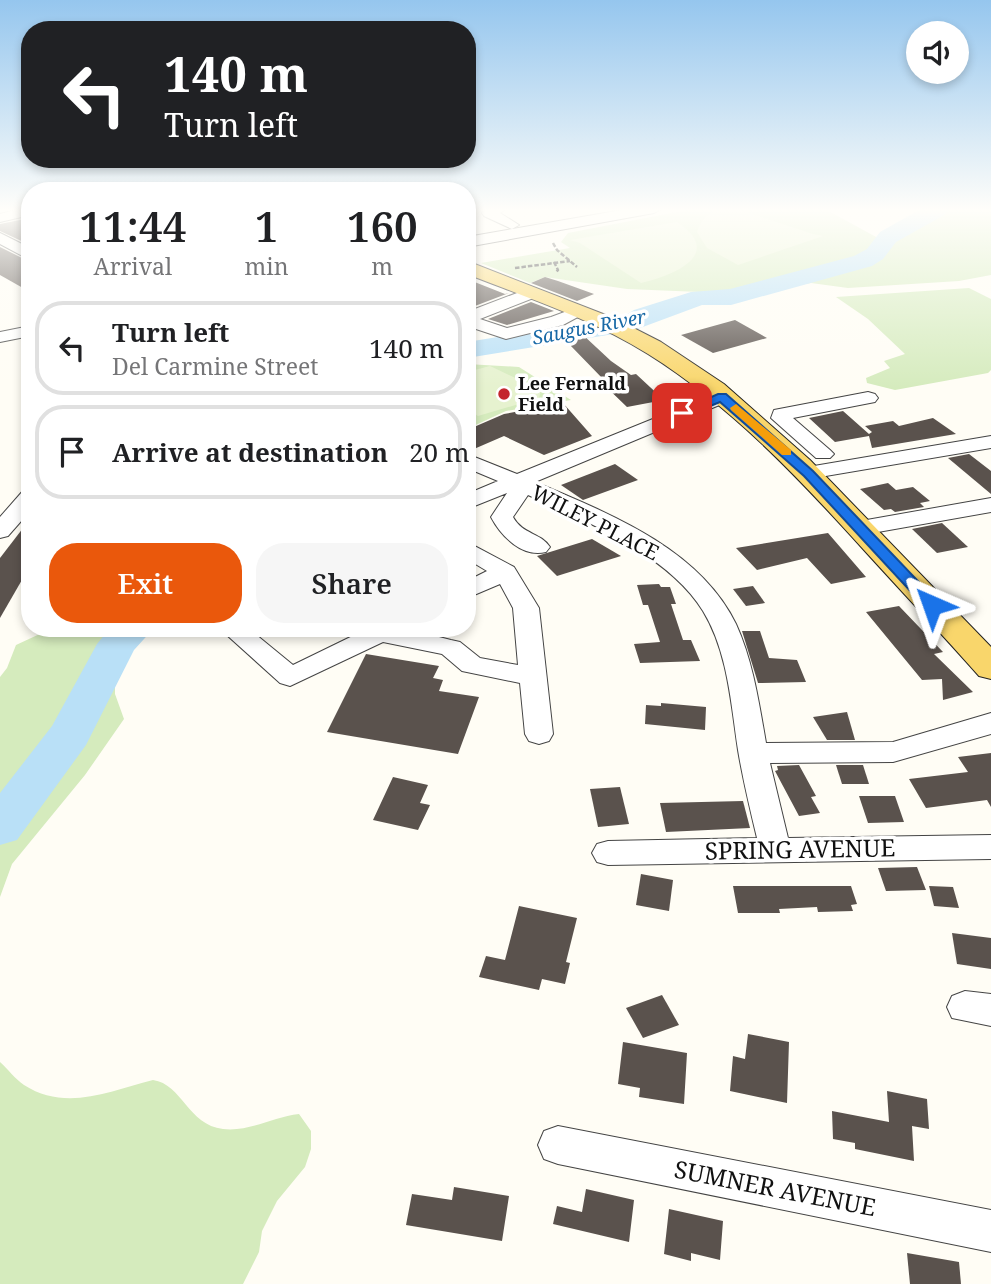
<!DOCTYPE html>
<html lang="en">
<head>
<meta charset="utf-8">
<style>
  :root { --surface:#fff; --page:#f6f6f6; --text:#202124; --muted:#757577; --line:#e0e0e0; --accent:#ea580c }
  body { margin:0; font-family:"Noto Serif",serif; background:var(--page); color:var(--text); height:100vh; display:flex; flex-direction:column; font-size:26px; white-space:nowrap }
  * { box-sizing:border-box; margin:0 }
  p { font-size:23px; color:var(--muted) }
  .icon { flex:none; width:38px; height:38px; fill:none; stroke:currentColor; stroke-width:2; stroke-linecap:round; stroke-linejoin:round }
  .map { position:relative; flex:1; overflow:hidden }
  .side { position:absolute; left:21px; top:182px; width:455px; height:455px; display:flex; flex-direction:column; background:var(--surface); border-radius:28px; box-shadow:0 4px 10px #0003 }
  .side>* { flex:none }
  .banner { position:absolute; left:21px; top:21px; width:455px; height:147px; border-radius:28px; box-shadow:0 4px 10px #0003; background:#202124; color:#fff; overflow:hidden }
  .tools { position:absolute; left:906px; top:21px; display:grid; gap:14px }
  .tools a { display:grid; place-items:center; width:63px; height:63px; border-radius:50%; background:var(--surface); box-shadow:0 4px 10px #0003; font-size:35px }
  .pin { position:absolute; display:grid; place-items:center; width:60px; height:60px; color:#fff; margin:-30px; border-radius:14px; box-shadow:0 4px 10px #0006 }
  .me { position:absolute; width:77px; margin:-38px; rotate:317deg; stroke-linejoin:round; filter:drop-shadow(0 0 5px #0008) }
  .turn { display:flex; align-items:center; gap:24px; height:147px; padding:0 28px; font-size:32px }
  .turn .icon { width:91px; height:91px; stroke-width:2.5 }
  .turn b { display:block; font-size:49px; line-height:60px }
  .eta { display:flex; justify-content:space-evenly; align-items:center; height:119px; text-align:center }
  .eta b { font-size:42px; font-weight:600; line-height:49px }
  .action { display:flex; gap:14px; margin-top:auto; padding:14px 28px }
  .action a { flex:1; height:80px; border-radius:28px; background:var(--accent); color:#fff; font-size:28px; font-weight:600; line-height:80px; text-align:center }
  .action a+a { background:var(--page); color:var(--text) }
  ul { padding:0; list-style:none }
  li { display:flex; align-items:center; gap:21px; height:94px; margin:0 14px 10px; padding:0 14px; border:4px solid var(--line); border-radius:28px }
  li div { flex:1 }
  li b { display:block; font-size:26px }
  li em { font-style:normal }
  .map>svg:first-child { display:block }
  .green { fill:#d5ebbd }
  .pitch { fill:#e6f2cf }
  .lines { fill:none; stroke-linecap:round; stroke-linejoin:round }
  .river { fill:#b9e0f7; fill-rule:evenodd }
  .building { fill:#5a524d }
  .minor-casing { stroke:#444; stroke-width:2 }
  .major-casing { stroke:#222; stroke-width:2 }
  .path { stroke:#333; stroke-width:2.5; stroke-dasharray:4.5 2; stroke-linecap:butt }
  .minor { fill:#fff; fill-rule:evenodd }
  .major { fill:#f9d66b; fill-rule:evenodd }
  .route { fill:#1a73e8; stroke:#114b97; stroke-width:2 }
  .slow { fill:#f59e0b }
  .poi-dot { fill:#c4262e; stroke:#fff; stroke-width:2.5 }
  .labels { text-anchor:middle; stroke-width:7; stroke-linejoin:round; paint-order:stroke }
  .far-poi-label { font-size:18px; font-weight:bold; fill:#111; stroke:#fff; text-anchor:start }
  .far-water-label { font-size:19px; font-style:italic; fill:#1768a6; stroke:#fff }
  .street-label { font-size:21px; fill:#111; stroke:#fff }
  .near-street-label { font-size:24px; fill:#111; stroke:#fff }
</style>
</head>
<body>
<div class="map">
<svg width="991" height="1284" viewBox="0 0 991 1284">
  <rect width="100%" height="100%" fill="#fffdf5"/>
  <g class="green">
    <polygon points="692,209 825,209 878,238 933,209 991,209 991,275 959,281 848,288 811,283 749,294 627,289 545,277 530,283 481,263 570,248 561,242 568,233"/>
    <polygon points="969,288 991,299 991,370 988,373 895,390 867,383 866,378 890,368 884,361 905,354 868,319 836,297"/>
    <polygon points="467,364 519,367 571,400 506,411 467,429"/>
    <polygon points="59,628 143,628 115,683 115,694 124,719 85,775 12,864 0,897 0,677 7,668 16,645 44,632"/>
    <path d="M0,1062C8,1069 15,1079 24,1085C66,1112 110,1091 153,1080C182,1084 188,1125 223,1129C250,1132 273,1117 299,1114L311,1131V1149L305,1167L277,1201L262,1231L259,1252L243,1284H0Z"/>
  </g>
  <g class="pitch">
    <path d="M737,209L813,234L823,236L738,265L707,248L697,232C704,211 718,209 737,209Z"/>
    <path d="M677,222C725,254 675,275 641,283L580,243L570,240Z"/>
    <polygon points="490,366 541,390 539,398 478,416 467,409 467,372"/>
  </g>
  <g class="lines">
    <g class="river">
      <polygon points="921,209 949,209 946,214 896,242 883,259 872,266 731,305 702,305 632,331 467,358 467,342 624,316 634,310 691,292 730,289 854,256 867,249 880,232"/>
      <polygon points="110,628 154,628 134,650 86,745 17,840 0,845 0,793 52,726 97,644"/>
    </g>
  </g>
  <g class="building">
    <polygon points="30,218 30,245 0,231 0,224"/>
    <polygon points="0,247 30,262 30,292 0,275"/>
    <polygon points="545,277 558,281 594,294 577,301 531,283"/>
    <polygon points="467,279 505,294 509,293 467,309"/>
    <polygon points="531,302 554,311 507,325 488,319"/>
    <polygon points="735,320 767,338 713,353 681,335"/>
    <polygon points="582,334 611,361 631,375 636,374 664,400 627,407 599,380 603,379 570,345"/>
    <polygon points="563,403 592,436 544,455 504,436 467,452 467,430 504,414"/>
    <polygon points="843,411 869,434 872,432 865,426 893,421 899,426 933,418 956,434 872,448 869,436 835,442 809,418"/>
    <polygon points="969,454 991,471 991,494 948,458"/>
    <polygon points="615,464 638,480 583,500 561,485"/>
    <polygon points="888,483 896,490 913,487 930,501 920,503 924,507 895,512 891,509 884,510 860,489"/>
    <polygon points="30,519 30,566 0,618 0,558"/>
    <polygon points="942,523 968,547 937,553 912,529"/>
    <polygon points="828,533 866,577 831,584 807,558 757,570 736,548"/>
    <polygon points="592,539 621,556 557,576 537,556"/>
    <polygon points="659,584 661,587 670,587 676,604 671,604 683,640 691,640 700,661 640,663 634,644 660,642 648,605 643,605 637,585"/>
    <polygon points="753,586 765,603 746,606 733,589"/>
    <polygon points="899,606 943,652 934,654 973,692 943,700 942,679 922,680 866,612"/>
    <polygon points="742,631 760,631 769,658 797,660 806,682 758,683"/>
    <polygon points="366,654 439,666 433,678 443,680 439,691 479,697 458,754 327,732"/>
    <polygon points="661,703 706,707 705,730 645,724 646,705 661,706"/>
    <polygon points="847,712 855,740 827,740 813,717"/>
    <polygon points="991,753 991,807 987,800 926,808 909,779 968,772 958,757"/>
    <polygon points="799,765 816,796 811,797 820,813 799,816 775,771 778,770 777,766"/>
    <polygon points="836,765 863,765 869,784 842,784"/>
    <polygon points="393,777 428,785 420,803 430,805 418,830 373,820"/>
    <polygon points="620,787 629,824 598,827 590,789"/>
    <polygon points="859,796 895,796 904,822 868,823"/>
    <polygon points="743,801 750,828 666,832 660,803"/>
    <polygon points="917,867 926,890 886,891 878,868"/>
    <polygon points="641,874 673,880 669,911 636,905"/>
    <polygon points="733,886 851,886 857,904 851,905 853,911 818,912 817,907 779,909 780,913 738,913"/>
    <polygon points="929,886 953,887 959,908 934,906"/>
    <polygon points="519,906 577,918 566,962 570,963 565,984 542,979 539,990 479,977 486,956 505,960"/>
    <polygon points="952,933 991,938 991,969 957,964"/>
    <polygon points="662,995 679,1025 643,1038 626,1008"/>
    <polygon points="748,1034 789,1042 787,1103 730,1091 733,1056 745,1059"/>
    <polygon points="623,1042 687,1053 684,1104 639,1097 640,1088 618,1084"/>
    <polygon points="887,1091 927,1099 929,1129 912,1126 914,1161 855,1149 855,1143 833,1139 832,1111 889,1122"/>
    <polygon points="454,1187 509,1196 502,1241 406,1225 412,1194 452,1200"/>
    <polygon points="586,1189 634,1200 629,1242 553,1224 557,1206 582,1212"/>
    <polygon points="669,1209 723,1221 720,1260 691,1253 691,1261 664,1254"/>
    <polygon points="907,1253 959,1262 961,1284 910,1284"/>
  </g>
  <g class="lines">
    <g class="minor-casing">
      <g id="minor">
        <polygon points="19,209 30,209 30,215 0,222 0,214"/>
        <polygon points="485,209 505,209 500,213 519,225 512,229 484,216 482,213"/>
        <polygon points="628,209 661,209 654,213 467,247 467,237"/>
        <polygon points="0,233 30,248 30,260 0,244"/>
        <polygon points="530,288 536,289 538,293 536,297 480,319 507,328 551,317 578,307 587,312 563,325 506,339 467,326 467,312"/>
        <polygon points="30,326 30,336 0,342 0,332"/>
        <path d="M722,391L729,393L732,397L729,401L535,482C608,513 699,548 736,624C753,661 759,703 766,743L893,742L991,713V734L893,762L770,763L788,838L991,835V859L608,865L597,862L592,853L597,844L608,841L757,838C750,809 743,780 738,750C731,704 728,652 703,611C669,555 586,521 528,495L513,517C523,535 540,532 550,547L546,552C522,558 501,536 491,517L507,493L467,509V494L498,481L467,468V454L517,474Z"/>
        <polygon points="868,392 875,394 878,398 875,402 793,418 830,450 834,454 830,458 816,458 771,418 774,410"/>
        <polygon points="991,436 991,448 808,479 800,478 797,473 800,468 808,467"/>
        <polygon points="30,490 30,511 8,536 0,538 0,517 22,492"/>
        <polygon points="991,498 991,512 861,535 853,533 849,528 853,523 861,521"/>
        <polygon points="467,542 514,567 539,608 553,734 549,741 539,744 529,741 525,734 520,683 462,671 442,654 383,642 290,686 280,683 219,628 248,628 293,665 369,628 403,628 451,640 460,642 480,658 518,665 513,608 500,584 467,598 467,581 487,571 467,559"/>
        <polygon points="965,991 991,994 991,1026 952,1018 947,1007 952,996"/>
        <polygon points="558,1126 991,1210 991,1252 558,1164 544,1159 538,1145 544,1131"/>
      </g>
    </g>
    <g class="major-casing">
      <path id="major" d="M467,261L616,319L661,342L724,384L810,460L991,647V679L979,676C941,633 902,592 864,550C798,477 731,406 648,354C592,319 528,298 467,274Z"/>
    </g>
    <g class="path">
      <polyline points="553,243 557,250 577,267"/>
      <polyline points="554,262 558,270 556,272"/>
      <polyline points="515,268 570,261"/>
    </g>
    <use href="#minor" class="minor"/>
    <use href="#major" class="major"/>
  </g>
  <linearGradient id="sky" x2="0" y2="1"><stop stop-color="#95c6ee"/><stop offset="0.54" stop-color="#fffefa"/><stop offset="1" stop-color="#fffefa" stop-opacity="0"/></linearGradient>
  <rect width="991" height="389" fill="url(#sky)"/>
  <polygon class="route" points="718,394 726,394 813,471 937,601 939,605 937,608 926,608 804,476 720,402 686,416 676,413"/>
  <polygon class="slow" points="736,404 791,450 791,455 782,455 731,410 730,408"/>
  <circle class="poi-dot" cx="504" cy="394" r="7"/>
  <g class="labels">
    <g class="far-poi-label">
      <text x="518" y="390">Lee Fernald<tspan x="518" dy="21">Field</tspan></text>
    </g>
    <g class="far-water-label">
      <text transform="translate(589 327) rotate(-11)" y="7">Saugus River</text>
    </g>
    <g class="street-label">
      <text transform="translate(595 523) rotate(27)" y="7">WILEY PLACE</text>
    </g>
    <g class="near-street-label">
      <text transform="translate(800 850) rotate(-1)" y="8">SPRING AVENUE</text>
      <text transform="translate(775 1189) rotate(11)" y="8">SUMNER AVENUE</text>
    </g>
  </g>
</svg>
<div class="tools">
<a><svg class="icon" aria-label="sound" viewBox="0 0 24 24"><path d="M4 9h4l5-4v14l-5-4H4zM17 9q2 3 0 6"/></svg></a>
</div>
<div class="pin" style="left:682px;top:413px;background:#d93025"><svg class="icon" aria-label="arrive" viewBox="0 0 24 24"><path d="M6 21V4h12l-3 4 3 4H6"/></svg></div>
<svg class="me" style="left:932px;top:605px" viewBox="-20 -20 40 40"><path d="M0-17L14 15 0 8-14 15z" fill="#1a73e8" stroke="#fff" stroke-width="4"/></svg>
<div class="banner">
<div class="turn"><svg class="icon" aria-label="left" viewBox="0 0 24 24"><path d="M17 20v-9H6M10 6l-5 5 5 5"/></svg><div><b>140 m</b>Turn left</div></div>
</div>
<section class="side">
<div class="eta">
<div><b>11:44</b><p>Arrival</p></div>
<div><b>1</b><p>min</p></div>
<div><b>160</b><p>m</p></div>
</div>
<ul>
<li><svg class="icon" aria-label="left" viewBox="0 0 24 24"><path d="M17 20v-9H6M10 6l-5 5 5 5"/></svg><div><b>Turn left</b><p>Del Carmine Street</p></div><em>140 m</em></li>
<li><svg class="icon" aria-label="arrive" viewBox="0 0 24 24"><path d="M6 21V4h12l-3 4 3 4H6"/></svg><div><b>Arrive at destination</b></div><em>20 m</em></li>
</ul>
<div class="action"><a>Exit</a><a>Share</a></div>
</section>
</div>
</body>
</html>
